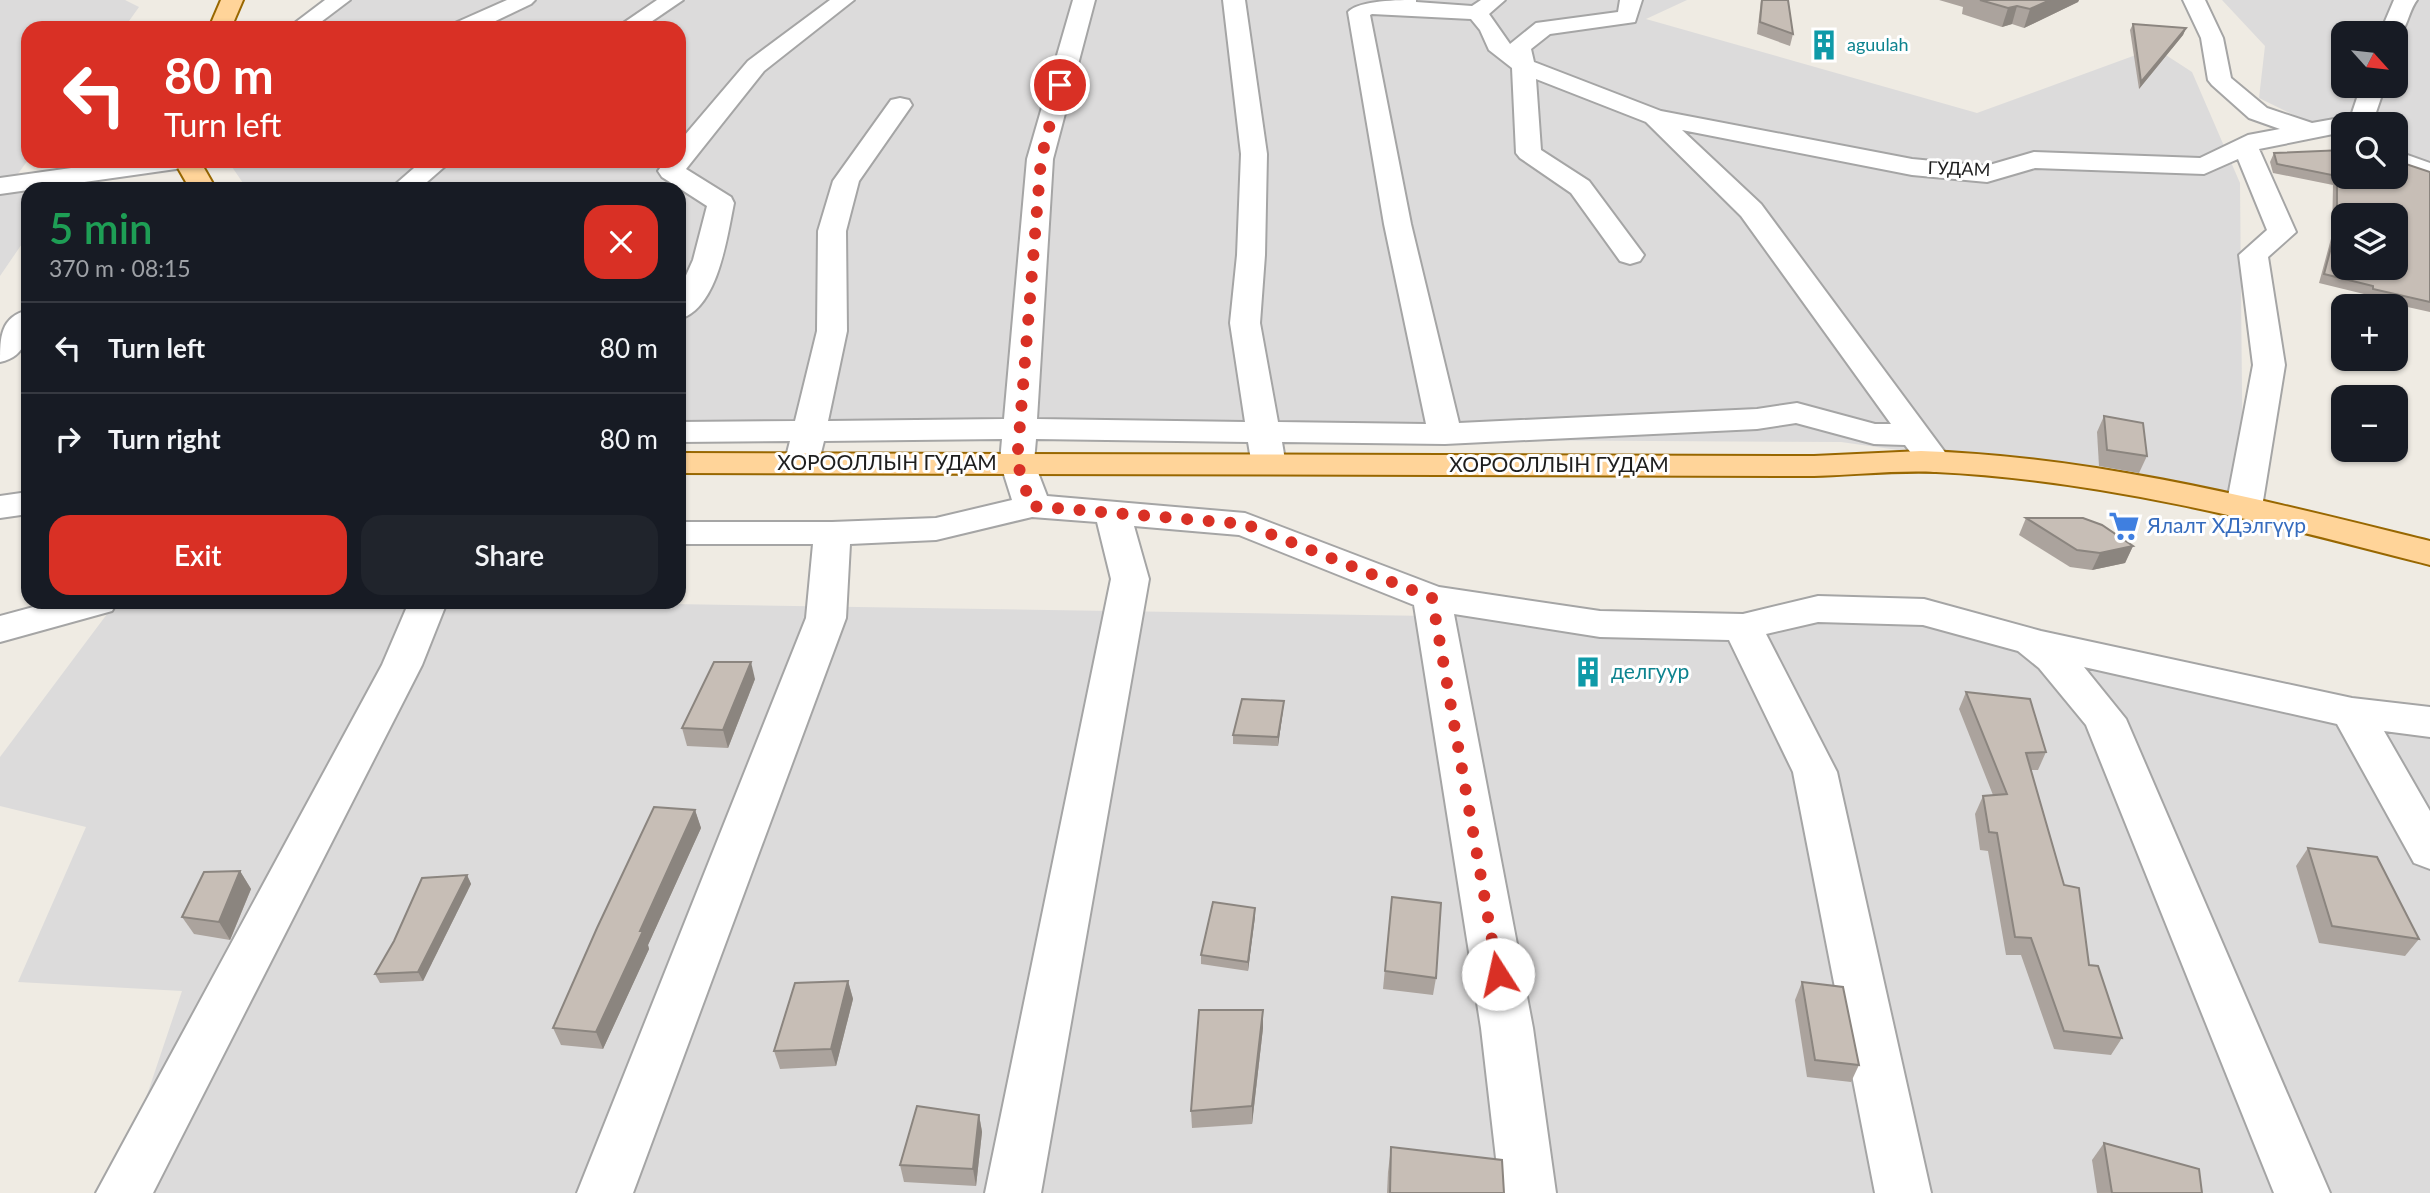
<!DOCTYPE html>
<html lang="en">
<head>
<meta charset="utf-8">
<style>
  :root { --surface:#171b24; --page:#20242c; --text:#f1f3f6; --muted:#9ea1a6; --line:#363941; --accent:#d93025 }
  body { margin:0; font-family:Lato,sans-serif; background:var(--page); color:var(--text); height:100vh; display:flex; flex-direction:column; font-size:26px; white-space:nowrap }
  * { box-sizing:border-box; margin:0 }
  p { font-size:23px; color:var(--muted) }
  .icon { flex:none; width:38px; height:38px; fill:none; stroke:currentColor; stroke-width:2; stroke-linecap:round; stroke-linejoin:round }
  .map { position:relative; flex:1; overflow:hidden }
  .side { position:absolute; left:21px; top:182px; width:665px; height:427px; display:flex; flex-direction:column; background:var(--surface); border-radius:21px; box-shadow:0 2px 5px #0004 }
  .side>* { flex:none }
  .guide { position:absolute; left:21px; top:21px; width:665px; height:147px; border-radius:21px; box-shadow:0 2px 5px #0004; background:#d93025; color:#fff; overflow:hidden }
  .needle { width:46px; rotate:117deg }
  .controls { position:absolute; left:2331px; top:21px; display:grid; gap:14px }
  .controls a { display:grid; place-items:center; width:77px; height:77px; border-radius:14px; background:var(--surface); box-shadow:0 2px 5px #0004; font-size:35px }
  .pin { position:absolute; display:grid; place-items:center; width:60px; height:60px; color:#fff; margin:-30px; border:4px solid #fff; border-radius:50%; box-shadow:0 2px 7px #0007 }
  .me { position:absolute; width:77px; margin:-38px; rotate:350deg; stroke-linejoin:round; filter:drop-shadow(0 0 5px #0008) }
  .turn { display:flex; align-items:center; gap:24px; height:147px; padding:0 28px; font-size:32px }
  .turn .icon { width:91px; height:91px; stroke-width:2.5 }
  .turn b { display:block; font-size:49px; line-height:60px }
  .round { display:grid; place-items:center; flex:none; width:74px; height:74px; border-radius:21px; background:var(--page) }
  .head { display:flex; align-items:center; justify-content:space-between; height:119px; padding:0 28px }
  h1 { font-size:42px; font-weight:600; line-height:52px; color:#1e9e55 }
  .button { display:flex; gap:14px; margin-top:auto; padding:14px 28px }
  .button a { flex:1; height:80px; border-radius:21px; background:var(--accent); color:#fff; font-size:28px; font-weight:600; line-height:80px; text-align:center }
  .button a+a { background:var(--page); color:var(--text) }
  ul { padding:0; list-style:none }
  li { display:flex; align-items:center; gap:21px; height:91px; padding:0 28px; border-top:2px solid var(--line) }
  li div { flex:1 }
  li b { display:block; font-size:26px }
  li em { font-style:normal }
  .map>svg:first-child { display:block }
  .residential { fill:#dcdbdb; fill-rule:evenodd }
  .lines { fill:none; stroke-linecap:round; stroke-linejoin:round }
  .minor-casing { stroke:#a5a5a5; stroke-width:4 }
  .major-casing { stroke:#986700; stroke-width:4 }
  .minor { fill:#fff; fill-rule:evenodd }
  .major { fill:#ffd499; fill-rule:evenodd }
  .wall { fill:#aba39d }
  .shaded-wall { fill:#8b857f }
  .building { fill:#c7beb6; stroke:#8b857f; stroke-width:2; fill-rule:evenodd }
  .route { stroke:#d93025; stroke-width:12; stroke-dasharray:0 21.6 }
  .labels { text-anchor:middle; stroke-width:6; stroke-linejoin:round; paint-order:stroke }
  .far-culture-label { font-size:18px; fill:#0d838f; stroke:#fff; text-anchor:start }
  .far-street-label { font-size:18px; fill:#1e1e1e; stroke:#fff }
  .street-label { font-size:21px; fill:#1e1e1e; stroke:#fff }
  .shop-label { font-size:21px; fill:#366cbe; stroke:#fff; text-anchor:start }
  .culture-label { font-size:21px; fill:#0d838f; stroke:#fff; text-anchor:start }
</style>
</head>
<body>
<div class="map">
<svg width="2430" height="1193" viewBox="0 0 2430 1193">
  <rect width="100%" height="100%" fill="#efebe3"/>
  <g class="residential">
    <polygon points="0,0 125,0 139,7 124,28 28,28 28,160 17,175 28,202 28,235 0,276"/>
    <polygon points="331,0 1687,0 1646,19 1977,113 2155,48 2192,72 2240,183 2243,498 1841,442 679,436 679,189 247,189 228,161 679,161 679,28 288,28"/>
    <path d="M2222,0H2430V183L2396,166V124H2343V139L2259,98L2265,46ZM2343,33H2396V86H2343Z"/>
    <polygon points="116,602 549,602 1929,624 2430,721 2430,1193 114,1193 182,991 18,982 86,827 0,806 0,757"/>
  </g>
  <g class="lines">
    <g class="minor-casing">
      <g id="minor">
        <polygon points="325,0 350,0 313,28 288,28"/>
        <polygon points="507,0 535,0 531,4 481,28 452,28 455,23"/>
        <polygon points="657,0 683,0 642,28 616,28"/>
        <path d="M830,0H854L764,71L686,169L731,197L734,203C727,237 718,309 679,319V291L693,260L707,206L662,177L658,171L665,161H679V142L748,61Z"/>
        <path d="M1073,0H1095L1053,159L1037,419L1245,422L1230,323L1237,255L1241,154L1223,0H1245L1267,154L1265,255L1260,323L1278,422L1426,424L1384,224L1348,12C1359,0 1400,0 1416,0V2L1472,6L1481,0H1505L1489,14L1510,44L1536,23L1618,12L1620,0H1642L1635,22L1550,34L1531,49L1534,62L1661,111L1912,159L1986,166L2034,152L2200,158L2248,135L2280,129L2249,118L2212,85L2208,80L2201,38L2183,0H2205L2223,38L2231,78L2267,108L2312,123L2351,116L2361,86H2385L2372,124H2343V132L2259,149L2296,232L2268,257L2285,365L2262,507L2257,515L2244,518L2231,515L2226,507L2253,365L2239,255L2267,230L2238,159L2204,174L2035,168L1987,182L1912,175L1682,130L1761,204L1947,455L1952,462L1947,469L1935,472L1923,469L1905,445L1874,444L1796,423L1757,429L1445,444L1282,442L1285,460L1280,467L1268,470L1256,467L1251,460L1248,442L1036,439L1034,462L1047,496L1245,513L1439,587L1600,611L1743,614L1818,596L1924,599L2041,631L2352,698L2430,707V737L2384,731L2430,811V869L2414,863L2337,724L2084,667L2126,719L2330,1193H2274L2086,725L2039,668L2018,651L1923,625L1818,622L1766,634L1837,772L1931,1193H1875L1793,772L1729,640L1600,637L1454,614L1533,1028L1556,1193H1500L1481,1028L1414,605L1239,535L1134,526L1149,579L1041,1193H985L1111,579L1097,522L1032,517L936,540L850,544L846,618L633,1193H577L806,618L813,544H679V522H832L936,518L1012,500L1000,462L1002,439L824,441L820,457L815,464L803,467L791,464L786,457L790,441L679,442V422L795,421L817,331L818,231L833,181L891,100L900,98L909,100L912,105L859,181L846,231L847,331L828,421L1004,419L1027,159ZM1372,14L1471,19L1480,30L1489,50L1512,68L1516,153L1520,158L1571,193L1620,261L1630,264L1640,261L1644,255L1589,181L1541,150L1536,79L1646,122L1741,216L1891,424H1875L1797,403L1757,409L1459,423L1411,224L1370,15Z"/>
        <path d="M2394,0H2417C2408,12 2407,31 2396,38V33H2380Z"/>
        <polygon points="2396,151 2430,163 2430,180 2396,168"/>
        <polygon points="121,161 189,161 185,166 176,169 0,194 0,178"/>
        <polygon points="422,161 451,161 419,189 390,189"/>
        <path d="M28,310C28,334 28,356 0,362C0,338 0,317 28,310Z"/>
        <polygon points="28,492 28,514 0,518 0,496"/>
        <polygon points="52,602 117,602 112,611 0,642 0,616"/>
        <polygon points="409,602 447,602 422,665 153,1193 96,1193 382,665"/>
      </g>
    </g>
    <g class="major-casing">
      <g id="major">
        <polygon points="221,0 243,0 231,28 209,28"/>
        <polygon points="174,161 200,161 216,189 190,189"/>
        <path d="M1921,451C2094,456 2263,500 2430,541V565C2267,523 2104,480 1936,472C1895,470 1855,475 1814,476L679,473V453L1814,456Z"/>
      </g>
    </g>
    <use href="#minor" class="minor"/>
    <use href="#major" class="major"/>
  </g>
  <g class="wall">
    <polygon points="1761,0 1788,0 1793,34 1790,46 1757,34"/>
    <polygon points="1939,0 2079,0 2078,2 2024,28 2012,24 2002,27 1962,14 1963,7"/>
    <polygon points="2133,24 2186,28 2183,35 2139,89 2130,30"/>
    <polygon points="2274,153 2343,177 2430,172 2430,312 2367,298 2368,295 2319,283 2332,235 2333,185 2273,173 2270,162"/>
    <polygon points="2104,416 2147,456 2139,473 2099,466 2097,432"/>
    <polygon points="2026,518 2133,546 2125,563 2092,570 2070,567 2019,535"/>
    <polygon points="755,679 728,748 687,746 682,728"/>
    <polygon points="1966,692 2046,752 2038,770 2031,770 2064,885 2089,965 2122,1038 2111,1055 2054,1049 2021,955 2006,955 1988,851 1980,850 1975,814 1983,796 1993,795 1959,709"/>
    <polygon points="1283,710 1278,746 1233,744 1233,735"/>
    <polygon points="695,810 701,828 648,945 649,949 603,1049 561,1045 553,1028"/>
    <polygon points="2308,848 2419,939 2405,956 2319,943 2296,866"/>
    <polygon points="240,871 251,889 230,940 194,934 182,917"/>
    <polygon points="467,875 471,884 423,981 380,983 375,974"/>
    <polygon points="1392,897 1436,978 1433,995 1383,989"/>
    <polygon points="1255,908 1248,971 1201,964 1201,955"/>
    <polygon points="848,981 853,999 836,1066 780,1069 774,1051"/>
    <polygon points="1802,982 1859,1065 1851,1082 1807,1077 1795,1000"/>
    <polygon points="1263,1010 1263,1028 1252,1124 1192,1128 1191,1111"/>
    <polygon points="979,1115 982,1132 976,1186 904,1182 900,1165"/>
    <polygon points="2104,1143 2202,1193 2097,1193 2092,1160"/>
    <polygon points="1391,1147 1504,1193 1387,1193 1388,1172"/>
  </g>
  <g class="shaded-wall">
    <polygon points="2050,0 2079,0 2078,2 2024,28 2030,9"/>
    <polygon points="2017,6 2012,24 2002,27 2008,8"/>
    <polygon points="2186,28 2183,35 2139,89 2141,82"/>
    <polygon points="2133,546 2125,563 2092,570 2100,553"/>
    <polygon points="751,662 755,679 728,748 723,730"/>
    <polygon points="1284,701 1283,710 1278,746 1278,737"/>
    <polygon points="695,810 701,828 648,945 649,949 603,1049 596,1032 640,931"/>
    <polygon points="240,871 251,889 230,940 219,922"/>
    <polygon points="467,875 471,884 423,981 418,972"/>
    <polygon points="1255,908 1255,917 1248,971 1248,962"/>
    <polygon points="848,981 853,999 836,1066 831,1049"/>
    <polygon points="1263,1010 1263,1028 1252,1124 1252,1106"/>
    <polygon points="979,1115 982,1132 976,1186 973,1169"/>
  </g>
  <g class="building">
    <polygon points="1762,0 1788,0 1793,34 1760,22"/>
    <polygon points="1980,0 2050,0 2030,9 2017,6 2008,8"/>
    <polygon points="2133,24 2186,28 2141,82"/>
    <path d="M2343,150V177H2396V165L2406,164L2430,172V302L2373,289V286L2324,274L2337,225V176L2277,164L2274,153ZM2343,215H2396V268H2343Z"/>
    <polygon points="2104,416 2143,423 2147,456 2107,450"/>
    <polygon points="2026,518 2083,518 2102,525 2133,546 2100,553 2077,550"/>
    <polygon points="714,662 751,662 723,730 682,728"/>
    <polygon points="1966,692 2030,699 2046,752 2026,753 2064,885 2079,888 2089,965 2098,966 2122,1038 2064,1031 2031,938 2015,937 1997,833 1989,832 1983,796 2007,794"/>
    <polygon points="1242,699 1284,701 1278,737 1233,735"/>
    <polygon points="654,807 695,810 640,931 643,931 596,1032 553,1028 597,928"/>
    <polygon points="2308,848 2377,857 2419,939 2332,926"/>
    <polygon points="240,871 219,922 182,917 204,872"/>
    <polygon points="467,875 418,972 375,974 394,941 422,878"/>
    <polygon points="1392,897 1441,903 1436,978 1385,971"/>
    <polygon points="1213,902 1255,908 1248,962 1201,955"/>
    <polygon points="848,981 831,1049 774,1051 795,983"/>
    <polygon points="1802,982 1843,987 1859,1065 1815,1060"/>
    <polygon points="1199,1010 1263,1010 1252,1106 1191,1111"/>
    <polygon points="917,1106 979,1115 973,1169 900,1165"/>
    <polygon points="2104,1143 2199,1169 2202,1193 2112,1193"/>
    <polygon points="1391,1147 1502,1160 1504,1193 1390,1193"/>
  </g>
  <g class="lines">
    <polyline class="route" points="1060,85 1041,159 1017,462 1031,506 1245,524 1432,598 1498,974"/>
  </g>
  <defs>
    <g id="building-bare" transform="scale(2.415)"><path d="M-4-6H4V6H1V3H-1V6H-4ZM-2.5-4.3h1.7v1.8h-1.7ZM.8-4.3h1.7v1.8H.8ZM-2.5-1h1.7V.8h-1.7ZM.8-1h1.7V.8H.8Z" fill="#0f9aa8" stroke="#fff" stroke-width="2.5" paint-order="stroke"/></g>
    <g id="supermarket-bare" transform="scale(2.415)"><path d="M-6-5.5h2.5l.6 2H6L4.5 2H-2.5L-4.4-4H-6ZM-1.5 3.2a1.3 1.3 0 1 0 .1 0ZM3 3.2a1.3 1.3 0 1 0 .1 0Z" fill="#3f7fe0" stroke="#fff" stroke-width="2.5" paint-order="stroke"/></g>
  </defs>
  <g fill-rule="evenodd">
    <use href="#building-bare" x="1824" y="45"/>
    <use href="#supermarket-bare" x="2124" y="526"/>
    <use href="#building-bare" x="1588" y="672"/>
  </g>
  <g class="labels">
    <g class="far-culture-label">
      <text x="1847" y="51">aguulah</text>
    </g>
    <g class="far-street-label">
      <text transform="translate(1959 169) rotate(2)" y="6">ГУДАМ</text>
    </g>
    <g class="street-label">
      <text x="887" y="470">ХОРООЛЛЫН ГУДАМ</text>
      <text x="1559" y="472">ХОРООЛЛЫН ГУДАМ</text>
    </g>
    <g class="shop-label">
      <text x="2147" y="533">Ялалт ХДэлгүүр</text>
    </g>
    <g class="culture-label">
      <text x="1611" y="679">делгуур</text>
    </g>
  </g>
</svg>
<div class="controls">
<a><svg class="needle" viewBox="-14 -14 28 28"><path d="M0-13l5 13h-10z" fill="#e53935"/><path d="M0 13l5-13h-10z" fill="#9ea1a6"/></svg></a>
<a><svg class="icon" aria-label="search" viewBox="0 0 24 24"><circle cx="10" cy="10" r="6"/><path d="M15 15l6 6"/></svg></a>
<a><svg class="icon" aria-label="layers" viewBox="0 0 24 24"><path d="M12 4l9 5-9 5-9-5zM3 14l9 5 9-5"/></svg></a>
<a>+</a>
<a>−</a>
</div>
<div class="pin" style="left:1060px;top:85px;background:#d93025"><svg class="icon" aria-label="arrive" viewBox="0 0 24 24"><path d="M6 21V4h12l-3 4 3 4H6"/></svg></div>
<svg class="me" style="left:1498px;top:974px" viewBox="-20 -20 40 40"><circle r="19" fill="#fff"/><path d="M0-13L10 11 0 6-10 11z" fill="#d93025"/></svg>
<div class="guide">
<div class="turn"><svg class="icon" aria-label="left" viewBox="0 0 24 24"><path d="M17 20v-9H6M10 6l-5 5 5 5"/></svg><div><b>80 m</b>Turn left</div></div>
</div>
<section class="side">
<div class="head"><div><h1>5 min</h1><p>370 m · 08:15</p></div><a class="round" style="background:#d93025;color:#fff"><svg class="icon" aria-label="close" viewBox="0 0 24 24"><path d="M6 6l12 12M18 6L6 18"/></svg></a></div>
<ul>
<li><svg class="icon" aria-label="left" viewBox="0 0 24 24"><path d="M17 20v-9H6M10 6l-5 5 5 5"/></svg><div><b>Turn left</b></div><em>80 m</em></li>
<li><svg class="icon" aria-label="right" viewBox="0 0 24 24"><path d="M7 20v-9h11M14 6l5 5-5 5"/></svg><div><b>Turn right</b></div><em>80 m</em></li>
</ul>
<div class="button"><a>Exit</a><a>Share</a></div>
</section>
</div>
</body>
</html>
